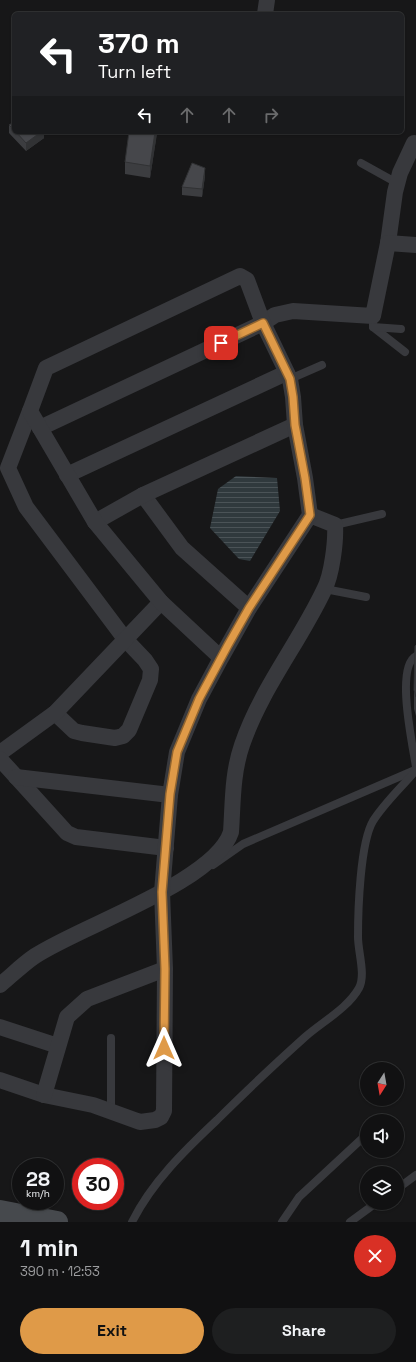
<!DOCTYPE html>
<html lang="en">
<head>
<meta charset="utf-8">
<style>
  :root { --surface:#111112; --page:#1e1f20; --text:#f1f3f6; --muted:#9c9d9f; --line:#303132; --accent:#df9a48 }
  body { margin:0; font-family:"Space Grotesk",sans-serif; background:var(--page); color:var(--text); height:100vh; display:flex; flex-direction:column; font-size:15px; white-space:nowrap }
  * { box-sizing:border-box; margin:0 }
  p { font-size:13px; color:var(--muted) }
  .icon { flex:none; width:22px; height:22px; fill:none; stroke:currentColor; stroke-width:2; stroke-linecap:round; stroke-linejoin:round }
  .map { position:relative; height:1222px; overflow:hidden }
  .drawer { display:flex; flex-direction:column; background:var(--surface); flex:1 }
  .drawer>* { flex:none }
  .banner { position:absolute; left:12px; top:12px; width:392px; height:122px; border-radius:6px; box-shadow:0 1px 3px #0004,0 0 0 1px var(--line); background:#202124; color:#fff; overflow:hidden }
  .needle { width:26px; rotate:191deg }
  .controls { position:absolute; left:360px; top:1062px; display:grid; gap:8px }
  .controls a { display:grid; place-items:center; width:44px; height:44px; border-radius:50%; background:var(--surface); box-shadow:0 1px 3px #0004,0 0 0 1px var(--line); font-size:20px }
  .speed { position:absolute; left:12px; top:1158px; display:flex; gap:8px; font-size:20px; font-weight:700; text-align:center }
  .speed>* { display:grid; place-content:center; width:52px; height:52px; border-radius:50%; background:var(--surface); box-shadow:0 1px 3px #0004,0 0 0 1px var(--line); line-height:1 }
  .speed small { font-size:10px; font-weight:400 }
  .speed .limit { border:6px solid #d22; background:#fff; color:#111 }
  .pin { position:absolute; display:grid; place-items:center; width:34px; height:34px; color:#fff; margin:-17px; border-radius:8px; box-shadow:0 2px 6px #0006 }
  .me { position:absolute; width:44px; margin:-22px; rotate:0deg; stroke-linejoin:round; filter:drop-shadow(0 0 3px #0008) }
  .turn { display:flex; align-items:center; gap:14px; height:84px; padding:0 20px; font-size:18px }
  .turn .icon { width:52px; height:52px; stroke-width:2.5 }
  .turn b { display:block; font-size:28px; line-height:34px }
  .lanes { display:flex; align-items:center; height:38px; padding:0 20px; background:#0003; justify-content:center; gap:20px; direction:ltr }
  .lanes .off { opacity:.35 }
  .round { display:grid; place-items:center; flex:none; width:42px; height:42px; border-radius:21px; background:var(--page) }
  .head { display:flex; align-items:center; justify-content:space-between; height:68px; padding:0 20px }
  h1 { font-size:24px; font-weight:700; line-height:30px }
  .action { display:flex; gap:8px; margin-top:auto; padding:8px 20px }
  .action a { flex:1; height:46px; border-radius:24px; background:var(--accent); color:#111; font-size:16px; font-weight:700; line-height:46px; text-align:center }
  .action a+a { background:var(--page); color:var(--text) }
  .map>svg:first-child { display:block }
  .water { fill:url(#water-rules) }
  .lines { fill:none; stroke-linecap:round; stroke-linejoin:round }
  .lane { stroke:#38393d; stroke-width:8 }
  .street { stroke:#38393d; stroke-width:16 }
  .secondary { stroke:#46494d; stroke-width:22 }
  .wall { fill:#3c3d40 }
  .shaded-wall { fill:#313234 }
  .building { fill:#46474b; stroke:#313234 }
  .route-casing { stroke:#91642f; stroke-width:10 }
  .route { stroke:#df9a48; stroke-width:7 }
</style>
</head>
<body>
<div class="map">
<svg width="416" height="1222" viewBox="0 0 416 1222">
  <defs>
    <pattern id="water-rules" width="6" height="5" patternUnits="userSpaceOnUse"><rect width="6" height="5" fill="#30393d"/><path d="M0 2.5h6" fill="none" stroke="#4b5357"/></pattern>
  </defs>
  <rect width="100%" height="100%" fill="#171718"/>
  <polygon class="water" points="236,476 277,478 280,511 250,561 239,559 210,528 218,489"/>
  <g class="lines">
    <g class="lane">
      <polyline points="361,163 397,183"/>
      <polyline points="373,316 373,327 405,352"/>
      <polyline points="373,327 401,329"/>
      <polyline points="290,379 322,365"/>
      <polyline points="335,525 382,514"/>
      <polyline points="325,589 366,597"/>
      <path d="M416,656C395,667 413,746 416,767"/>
      <polyline points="213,865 243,844 415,770"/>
      <polyline points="111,1038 111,1111"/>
      <polyline points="397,1189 416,1175"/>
      <path d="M132,1222C152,1182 185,1150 217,1120C246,1091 275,1064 305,1037C322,1022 348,1008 359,988C366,975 358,952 358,937C358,911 360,843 373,821C385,802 402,787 416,770"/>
      <polyline points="282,1222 299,1197 367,1134"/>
      <polyline points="350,1222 376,1203"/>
    </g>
    <g class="street">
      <polyline points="265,14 267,0"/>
      <polyline points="388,243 395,192 400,173 414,143"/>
      <polyline points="30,411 8,468 26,507 125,639 145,660 151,669 150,680 129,730 123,736 115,738 82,733 74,731 55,713"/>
      <polyline points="40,428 263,323 275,315 293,311 373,316 388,243 416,245"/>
      <polyline points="67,475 286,373"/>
      <polyline points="143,495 182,548 249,608"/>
      <polyline points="95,522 143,495 295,425"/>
      <polyline points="0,753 55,713 161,602"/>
      <polyline points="0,759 67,833 76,837 166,848"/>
      <polyline points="16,777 170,795"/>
      <path d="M0,985C11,976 23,964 35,956C80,926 215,882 231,832C233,803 232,774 242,745C261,689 299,643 324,590C332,575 336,541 335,525L310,515"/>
      <polyline points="0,1027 58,1046"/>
      <polyline points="0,1080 44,1095 93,1105 140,1122 155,1120 161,1117 164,1111 165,969 162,892 170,795 177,752 199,699 221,658 161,602 95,522 30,411 46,368 240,276 247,280 263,323 290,379 293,397 295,425 305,478 310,515 249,608 221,658"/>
      <polyline points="44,1095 67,1017 87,999 165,969"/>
    </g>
    <polyline class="secondary" points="0,1211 57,1222"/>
  </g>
  <g class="wall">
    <polygon points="14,122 14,132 44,132 44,138 26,151 9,133 9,125"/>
    <polygon points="157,132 150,178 125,174 125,162"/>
    <polygon points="205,176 202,197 182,195 182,187"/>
    <polygon points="416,645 416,716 414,709 414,690"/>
  </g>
  <g class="shaded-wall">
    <polygon points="41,132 44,132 44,138 26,151 26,143"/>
    <polygon points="155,132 157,132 157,134 150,178 150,166"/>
    <polygon points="205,168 205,176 202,197 202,189"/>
  </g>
  <g class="building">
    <polygon points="14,122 14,130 9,125"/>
    <polygon points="16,132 41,132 26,143"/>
    <polygon points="129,132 155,132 150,166 125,162"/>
    <polygon points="192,163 205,168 202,189 182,187"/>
    <polygon points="416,645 416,697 414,690 415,646"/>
  </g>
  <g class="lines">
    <g class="route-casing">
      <polyline id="route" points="164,1048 165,969 162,892 170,794 177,752 199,699 228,645 249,608 310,515 305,478 295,425 293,397 290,379 263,323 221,343"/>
    </g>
    <use href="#route" class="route"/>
  </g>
</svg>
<div class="controls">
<a><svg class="needle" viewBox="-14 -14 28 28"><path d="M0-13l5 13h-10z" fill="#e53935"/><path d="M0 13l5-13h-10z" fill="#9c9d9f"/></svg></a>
<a><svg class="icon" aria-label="sound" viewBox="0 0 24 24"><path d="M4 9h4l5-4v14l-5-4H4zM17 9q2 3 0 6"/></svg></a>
<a><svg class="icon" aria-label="layers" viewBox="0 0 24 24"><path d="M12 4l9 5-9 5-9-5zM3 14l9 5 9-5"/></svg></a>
</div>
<div class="speed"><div>28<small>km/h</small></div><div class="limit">30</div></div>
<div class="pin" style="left:221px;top:343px;background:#d93025"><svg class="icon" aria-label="arrive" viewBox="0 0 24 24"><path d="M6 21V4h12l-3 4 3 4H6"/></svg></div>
<svg class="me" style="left:164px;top:1048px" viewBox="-20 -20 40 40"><path d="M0-17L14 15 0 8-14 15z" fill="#df9a48" stroke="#fff" stroke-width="4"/></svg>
<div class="banner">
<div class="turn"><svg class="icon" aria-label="left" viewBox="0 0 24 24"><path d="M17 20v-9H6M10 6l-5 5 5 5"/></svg><div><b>370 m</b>Turn left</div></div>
<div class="lanes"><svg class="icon" aria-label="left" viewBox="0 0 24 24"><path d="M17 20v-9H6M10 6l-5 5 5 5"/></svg><svg class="icon off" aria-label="ahead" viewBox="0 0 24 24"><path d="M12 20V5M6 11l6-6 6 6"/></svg><svg class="icon off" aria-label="ahead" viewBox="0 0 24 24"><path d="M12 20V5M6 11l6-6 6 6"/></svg><svg class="icon off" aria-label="right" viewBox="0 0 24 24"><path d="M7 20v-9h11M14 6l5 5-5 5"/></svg></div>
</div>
</div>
<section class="drawer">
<div class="head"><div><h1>1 min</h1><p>390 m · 12:53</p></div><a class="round" style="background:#d93025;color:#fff"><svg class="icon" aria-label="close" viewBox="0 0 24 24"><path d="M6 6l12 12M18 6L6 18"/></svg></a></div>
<div class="action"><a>Exit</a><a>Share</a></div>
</section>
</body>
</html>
